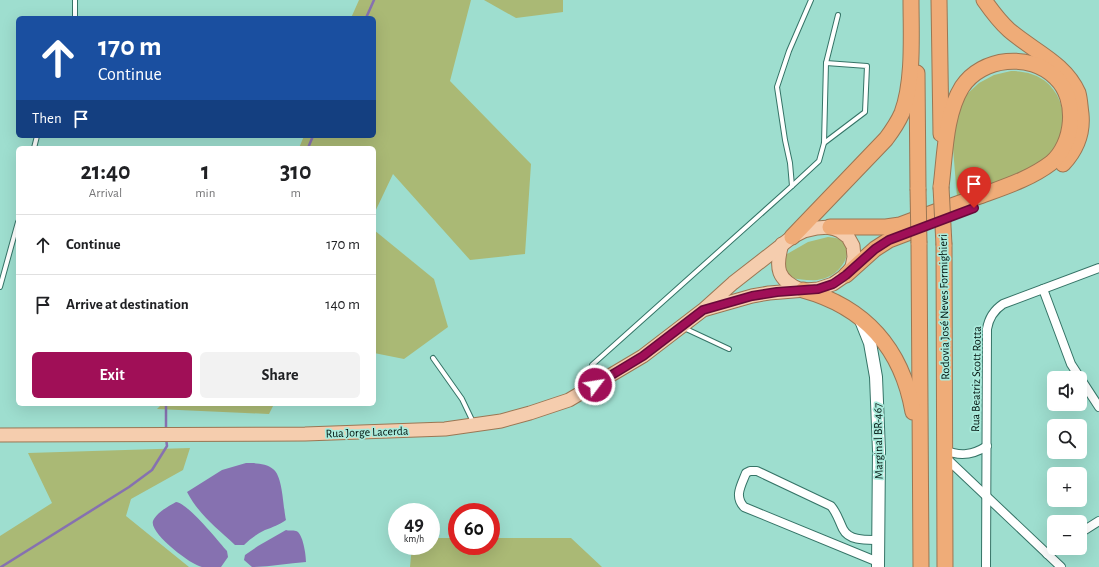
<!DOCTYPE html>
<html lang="en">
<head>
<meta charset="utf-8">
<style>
  :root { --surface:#fff; --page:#f2f2f2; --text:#202124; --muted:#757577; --line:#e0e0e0; --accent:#a00f57 }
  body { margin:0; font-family:"Alegreya Sans",sans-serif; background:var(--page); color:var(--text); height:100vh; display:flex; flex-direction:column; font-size:15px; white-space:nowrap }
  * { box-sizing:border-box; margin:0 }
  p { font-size:13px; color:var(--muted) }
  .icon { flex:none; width:22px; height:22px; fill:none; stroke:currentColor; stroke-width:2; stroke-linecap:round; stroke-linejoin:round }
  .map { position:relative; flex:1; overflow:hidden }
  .sheet { position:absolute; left:16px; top:146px; width:360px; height:260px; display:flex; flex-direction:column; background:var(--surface); border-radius:6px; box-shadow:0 4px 16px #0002 }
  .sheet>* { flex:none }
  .guide { position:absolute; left:16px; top:16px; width:360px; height:122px; border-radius:6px; box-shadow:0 4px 16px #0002; background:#1a4fa0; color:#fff; overflow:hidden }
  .tools { position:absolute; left:1047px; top:371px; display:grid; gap:8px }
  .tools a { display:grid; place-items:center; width:40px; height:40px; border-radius:6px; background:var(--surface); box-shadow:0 4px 16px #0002; font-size:20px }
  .speed { position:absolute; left:388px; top:503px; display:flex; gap:8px; font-size:20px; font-weight:700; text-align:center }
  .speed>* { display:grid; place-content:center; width:52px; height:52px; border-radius:50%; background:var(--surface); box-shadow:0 4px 16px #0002; line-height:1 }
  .speed small { font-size:10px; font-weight:400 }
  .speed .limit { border:6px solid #d22; background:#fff; color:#111 }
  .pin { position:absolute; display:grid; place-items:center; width:34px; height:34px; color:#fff; margin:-41px -17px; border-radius:50% 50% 50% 0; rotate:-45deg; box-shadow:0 0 4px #0007 }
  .pin .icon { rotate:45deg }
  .me { position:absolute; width:44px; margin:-22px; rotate:59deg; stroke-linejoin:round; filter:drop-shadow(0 0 3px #0008) }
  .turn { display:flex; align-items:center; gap:14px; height:84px; padding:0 16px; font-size:18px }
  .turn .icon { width:52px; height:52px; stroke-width:2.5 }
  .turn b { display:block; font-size:28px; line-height:34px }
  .then { display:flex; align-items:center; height:38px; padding:0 16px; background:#0003; gap:8px; font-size:15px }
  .eta { display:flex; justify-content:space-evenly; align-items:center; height:68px; text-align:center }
  .eta b { font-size:24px; font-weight:700; line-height:28px }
  .primary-button { display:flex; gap:8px; margin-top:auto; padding:8px 16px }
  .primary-button a { flex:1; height:46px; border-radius:6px; background:var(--accent); color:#fff; font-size:16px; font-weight:700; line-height:46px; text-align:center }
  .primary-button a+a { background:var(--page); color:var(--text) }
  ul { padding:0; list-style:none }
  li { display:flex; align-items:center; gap:12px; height:60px; padding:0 16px; border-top:1px solid var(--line) }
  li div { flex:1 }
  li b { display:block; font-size:15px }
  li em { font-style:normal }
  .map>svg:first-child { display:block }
  .green { fill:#aab975 }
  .water { fill:#8671b0 }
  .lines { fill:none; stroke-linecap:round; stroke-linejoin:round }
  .stream { stroke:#8671b0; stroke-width:2.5 }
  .service-casing { stroke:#357467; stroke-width:6 }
  .minor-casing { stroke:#357467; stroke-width:10 }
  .secondary-casing { stroke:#357467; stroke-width:14 }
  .primary-casing { stroke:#9b7653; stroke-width:15 }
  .motorway-casing { stroke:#9b7653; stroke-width:17 }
  .service { stroke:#fff; stroke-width:4 }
  .minor { stroke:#fff; stroke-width:8 }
  .secondary { stroke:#fff; stroke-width:12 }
  .primary { stroke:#f5cdae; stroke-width:13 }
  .motorway { stroke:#efac78; stroke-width:15 }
  .motorway-bridge-casing { stroke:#9b7653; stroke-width:17; stroke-linecap:butt }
  .motorway-bridge { stroke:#efac78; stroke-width:15 }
  .route-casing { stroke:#680a39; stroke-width:10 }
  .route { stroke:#a00f57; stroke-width:7 }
  .labels { text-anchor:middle; stroke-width:3.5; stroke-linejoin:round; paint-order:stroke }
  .street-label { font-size:12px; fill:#00130e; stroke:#aaebdc }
</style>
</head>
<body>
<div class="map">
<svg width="1099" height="567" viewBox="0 0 1099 567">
  <rect width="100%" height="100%" fill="#9edecf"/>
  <g class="green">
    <polygon points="359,0 471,0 450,81 531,164 525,254 470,260 393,174 374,214 374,148 299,148 304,136 374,136 374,18 351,18"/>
    <polygon points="484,0 563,0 563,12 516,18"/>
    <path d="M1011,71C1030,71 1047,77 1057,95C1069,118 1063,141 1046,159C1043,161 1040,165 1037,167C1029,171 1019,173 1011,177C993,183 975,190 957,197L952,136L961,105L966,95L979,83L994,75Z"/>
    <polygon points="374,230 434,279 448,327 404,359 374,353"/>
    <path d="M828,237C861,238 846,274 822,279C812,282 801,279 791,278C785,270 784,263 787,254L808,242Z"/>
    <polygon points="162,404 274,404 269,414 157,409"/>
    <polygon points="190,448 183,470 131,499 126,516 189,567 0,567 0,536 52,503 28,453"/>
    <polygon points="431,538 457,538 457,546 491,546 491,538 571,538 602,567 410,567 412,546 431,546"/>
  </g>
  <g class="water">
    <path d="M246,463C254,463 267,463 273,469C283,476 283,507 286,520C279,525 273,527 265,530C257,534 250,539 244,545H235C216,527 200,516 187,492L222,470Z"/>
    <path d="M176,502C189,504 217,540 227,551L228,557L221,567C215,567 208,567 202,567C191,565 149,533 153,521C157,512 169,506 176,502Z"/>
    <path d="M286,530C288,531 293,530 296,531C303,533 306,555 306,562C288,563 270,567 252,567L244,560L245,555L258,546Z"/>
  </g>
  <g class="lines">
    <g class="stream">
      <polyline points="366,18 374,0"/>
      <polyline points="308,148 313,136"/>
      <polyline points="166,404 166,429"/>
      <polyline points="1,567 129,487 152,470 167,446 166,438"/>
    </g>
    <g class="service-casing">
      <g id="service">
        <polyline points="75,18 75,0"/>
        <polyline points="824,143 865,112 867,66 826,63"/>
        <polyline points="34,148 37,136"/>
        <polyline points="792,186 819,161 824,143 826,63 838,15"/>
        <polyline points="0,287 18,222"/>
        <polyline points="684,328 729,349"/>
        <polyline points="433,358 462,399 473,422"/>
        <polyline points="594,383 591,369 592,365 792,186 790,163 785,140 777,87 789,51 811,0"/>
      </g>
    </g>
    <g class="minor-casing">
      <g id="minor">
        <polyline points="1043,289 1071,364 1099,407"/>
        <path d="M945,450C960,457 973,455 987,446"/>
        <polyline points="945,457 1061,567"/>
        <polyline points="1080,533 1099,521"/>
        <path d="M878,540C866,540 849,541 843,529C839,521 837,513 831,506L757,471H750L746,473C741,486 734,496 744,507L878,562"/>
        <polyline points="1047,554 1057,548"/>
        <path d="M986,567L987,329C989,317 994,310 1003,304L1099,268"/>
      </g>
    </g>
    <g class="secondary-casing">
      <polyline id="secondary" points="860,318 870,343 876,377 879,451 878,567"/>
    </g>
    <g class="primary-casing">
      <g id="primary">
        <path d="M782,244C775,268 777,280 801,290"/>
        <polyline points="0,435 305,434 445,429 501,421 530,413 569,400 643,356 703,310 733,283 792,237 804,231 817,228 830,227 840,231 848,237 853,246 854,257 852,267 846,275 833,284 818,289 769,293 752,296 703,310"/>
      </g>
    </g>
    <g class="motorway-casing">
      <g id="motorway">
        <polyline points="939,0 941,134"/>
        <path d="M984,0C991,10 1000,22 1009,30C1033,51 1065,63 1078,93C1080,100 1080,108 1081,114C1083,134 1076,150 1063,164"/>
        <polyline points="917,73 918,189"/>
        <path d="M830,227H886L900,225C926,215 953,205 980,196C1004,187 1030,179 1051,163C1074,144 1078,99 1056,78C1030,52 982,57 962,87C945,114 945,156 941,187"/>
        <path d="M792,237L886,139C892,131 898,122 902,113C914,81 911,34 911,0"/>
        <polyline points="919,243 921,567"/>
        <polyline points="944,245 945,567"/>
        <polyline points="846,275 875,249 889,240 918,229"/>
        <path d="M803,290C865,307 902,349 913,412"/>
      </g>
    </g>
    <use href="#service" class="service"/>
    <use href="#minor" class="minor"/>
    <use href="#secondary" class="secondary"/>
    <use href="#primary" class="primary"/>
    <use href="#motorway" class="motorway"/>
    <g class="motorway-bridge-casing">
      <g id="motorway-bridge">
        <polyline points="941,187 944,245"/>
        <polyline points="918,189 919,243"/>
      </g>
    </g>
    <use href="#motorway-bridge" class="motorway-bridge"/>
  </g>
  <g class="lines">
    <g class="route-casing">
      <polyline id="route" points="595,385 643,356 703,310 752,296 777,292 818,289 833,284 846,275 875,249 889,240 974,208"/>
    </g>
    <use href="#route" class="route"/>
  </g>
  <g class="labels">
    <g class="street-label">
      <text transform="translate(944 307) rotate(-91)" y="4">Rodovia José Neves Formighieri</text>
      <text transform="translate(976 379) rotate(-89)" y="4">Rua Beatriz Scott Rotta</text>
      <text transform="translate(367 432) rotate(-2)" y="4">Rua Jorge Lacerda</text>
      <text transform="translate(878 441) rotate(-91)" y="4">Marginal BR-467</text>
    </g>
  </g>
</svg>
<div class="tools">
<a><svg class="icon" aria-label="sound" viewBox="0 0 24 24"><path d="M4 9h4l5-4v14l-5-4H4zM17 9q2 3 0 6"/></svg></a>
<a><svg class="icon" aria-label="search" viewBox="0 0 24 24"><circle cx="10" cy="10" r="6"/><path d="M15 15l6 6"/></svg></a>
<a>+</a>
<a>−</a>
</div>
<div class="speed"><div>49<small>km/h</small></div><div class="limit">60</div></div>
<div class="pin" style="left:974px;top:208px;background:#d93025"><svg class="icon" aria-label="arrive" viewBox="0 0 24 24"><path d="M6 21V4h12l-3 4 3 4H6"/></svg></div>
<svg class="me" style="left:595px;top:385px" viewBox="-20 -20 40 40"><circle r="17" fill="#a00f57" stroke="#fff" stroke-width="3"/><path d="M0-11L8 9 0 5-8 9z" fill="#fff"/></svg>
<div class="guide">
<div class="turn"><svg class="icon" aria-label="ahead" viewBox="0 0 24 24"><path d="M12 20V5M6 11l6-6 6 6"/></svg><div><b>170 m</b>Continue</div></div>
<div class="then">Then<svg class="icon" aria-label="arrive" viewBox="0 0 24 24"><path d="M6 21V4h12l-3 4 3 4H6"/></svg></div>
</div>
<section class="sheet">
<div class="eta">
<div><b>21:40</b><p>Arrival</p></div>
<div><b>1</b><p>min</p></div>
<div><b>310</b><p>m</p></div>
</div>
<ul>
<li><svg class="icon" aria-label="ahead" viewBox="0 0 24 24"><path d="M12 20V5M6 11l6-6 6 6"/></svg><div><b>Continue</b></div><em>170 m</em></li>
<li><svg class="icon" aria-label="arrive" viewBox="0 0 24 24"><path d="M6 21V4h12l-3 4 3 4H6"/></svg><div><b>Arrive at destination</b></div><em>140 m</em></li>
</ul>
<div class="primary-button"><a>Exit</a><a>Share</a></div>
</section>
</div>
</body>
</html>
